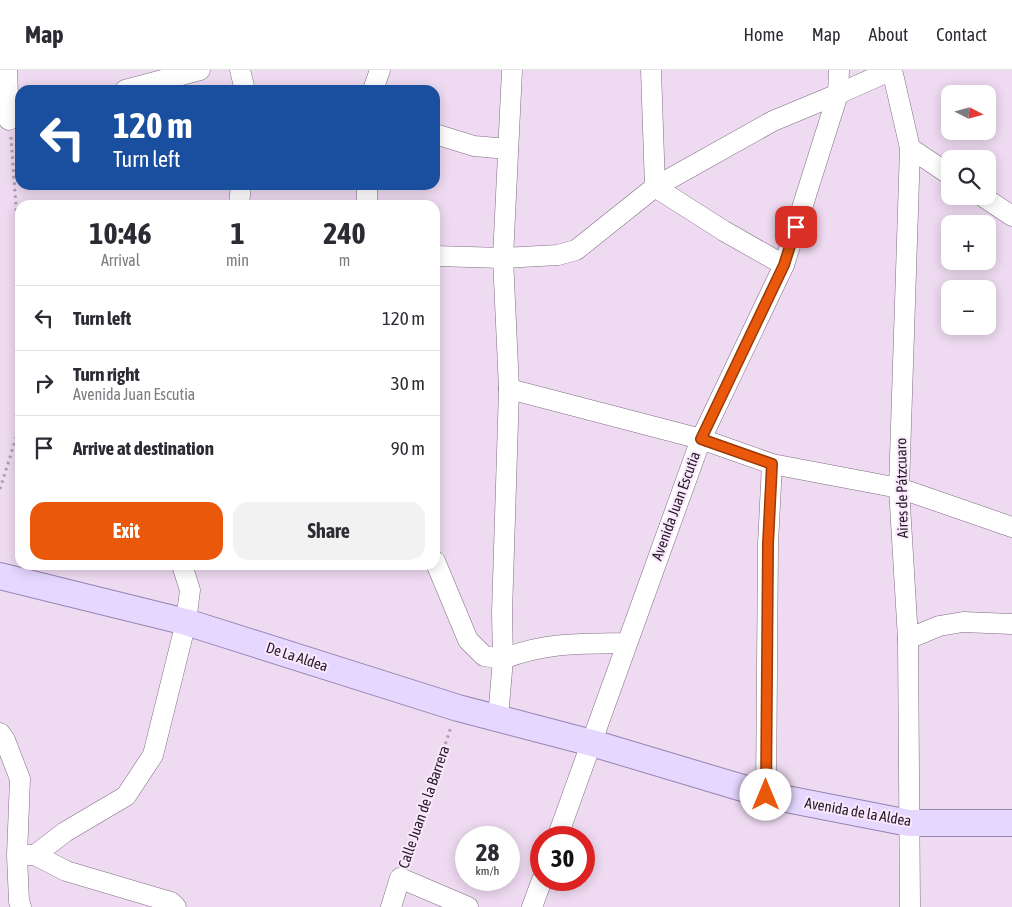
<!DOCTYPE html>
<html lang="en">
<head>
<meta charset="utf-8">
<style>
  :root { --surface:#fff; --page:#f2f2f3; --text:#2b2b33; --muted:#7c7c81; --line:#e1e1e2; --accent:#ea580c }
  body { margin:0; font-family:"Asap Condensed",sans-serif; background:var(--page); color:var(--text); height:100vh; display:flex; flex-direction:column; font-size:19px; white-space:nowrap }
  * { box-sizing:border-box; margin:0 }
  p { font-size:16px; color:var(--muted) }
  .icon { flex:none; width:28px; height:28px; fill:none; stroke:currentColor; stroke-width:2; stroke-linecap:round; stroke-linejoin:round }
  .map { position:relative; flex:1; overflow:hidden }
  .sheet { position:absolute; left:15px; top:130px; width:425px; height:370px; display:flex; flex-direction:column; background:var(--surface); border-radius:15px; box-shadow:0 2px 12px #0003 }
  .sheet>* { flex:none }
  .guide { position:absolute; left:15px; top:15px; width:425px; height:105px; border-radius:15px; box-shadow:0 2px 12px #0003; background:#1a4fa0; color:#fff; overflow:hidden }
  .needle { width:32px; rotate:96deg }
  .tools { position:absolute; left:941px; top:15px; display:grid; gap:10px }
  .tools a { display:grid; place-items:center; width:55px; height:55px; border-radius:10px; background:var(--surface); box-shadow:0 2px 12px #0003; font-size:25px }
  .speed { position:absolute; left:455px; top:756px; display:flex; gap:10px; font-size:25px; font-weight:700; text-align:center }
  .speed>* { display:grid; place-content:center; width:65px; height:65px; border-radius:50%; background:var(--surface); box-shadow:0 2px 12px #0003; line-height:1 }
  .speed small { font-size:12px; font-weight:400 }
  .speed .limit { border:8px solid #d22; background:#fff; color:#111 }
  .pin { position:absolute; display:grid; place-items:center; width:42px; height:42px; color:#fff; margin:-21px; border-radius:10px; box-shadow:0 2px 8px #0006 }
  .me { position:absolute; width:55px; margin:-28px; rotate:0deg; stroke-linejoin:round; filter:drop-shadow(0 0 4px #0008) }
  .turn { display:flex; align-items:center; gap:18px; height:105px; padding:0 15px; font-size:22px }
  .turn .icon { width:65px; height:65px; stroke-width:2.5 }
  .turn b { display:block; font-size:35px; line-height:42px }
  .eta { display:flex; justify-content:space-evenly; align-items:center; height:85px; text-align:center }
  .eta b { font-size:30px; font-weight:700; line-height:35px }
  .primary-button { display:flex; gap:10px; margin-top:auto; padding:10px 15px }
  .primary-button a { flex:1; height:58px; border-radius:15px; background:var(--accent); color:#fff; font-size:20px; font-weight:700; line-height:58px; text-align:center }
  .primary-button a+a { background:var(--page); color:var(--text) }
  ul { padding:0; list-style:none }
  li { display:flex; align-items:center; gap:15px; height:65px; padding:0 15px; border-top:1px solid var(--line) }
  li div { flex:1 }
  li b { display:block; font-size:19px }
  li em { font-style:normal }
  header { display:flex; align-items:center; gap:30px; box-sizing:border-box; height:70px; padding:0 25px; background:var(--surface); border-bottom:1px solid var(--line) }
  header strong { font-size:24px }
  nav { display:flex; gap:28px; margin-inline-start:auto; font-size:18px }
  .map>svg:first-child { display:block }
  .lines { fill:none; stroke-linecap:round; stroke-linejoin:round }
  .minor-casing { stroke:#7e6c81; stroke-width:21 }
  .major-casing { stroke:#9684b1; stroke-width:28 }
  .path { stroke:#ae9eb0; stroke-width:3; stroke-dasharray:2.5 4; stroke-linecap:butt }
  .minor { stroke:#fff; stroke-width:20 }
  .major { stroke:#e5d7fe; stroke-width:26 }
  .route-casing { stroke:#983908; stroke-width:12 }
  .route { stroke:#ea580c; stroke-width:9 }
  .labels { text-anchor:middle; stroke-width:4; stroke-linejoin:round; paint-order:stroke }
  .street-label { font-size:15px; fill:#241d25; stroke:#fbe7fe }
</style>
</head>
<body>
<header>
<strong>Map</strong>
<nav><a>Home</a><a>Map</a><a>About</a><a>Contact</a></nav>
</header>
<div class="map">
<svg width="1012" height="837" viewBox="0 0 1012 837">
  <rect width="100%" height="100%" fill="#eedaf1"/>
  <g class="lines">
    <g class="minor-casing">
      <g id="minor">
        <polyline points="7,0 9,50"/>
        <polyline points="240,0 245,20"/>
        <polyline points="651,0 655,117 724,161 784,195"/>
        <polyline points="892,0 910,78 899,418 908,569 910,837"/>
        <polyline points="125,20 200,0"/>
        <polyline points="373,20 380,0"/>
        <polyline points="435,64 474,76 508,79"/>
        <polyline points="910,78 950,105"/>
        <polyline points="982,126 1012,146"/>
        <polyline points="239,135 241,115"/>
        <polyline points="367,135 367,115"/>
        <polyline points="435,186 503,188 558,185 576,180 655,117 773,51 838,24 839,0"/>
        <polyline points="509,319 701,369 772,394 899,418 1012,457"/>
        <polyline points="435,491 468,570 484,586 503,589"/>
        <polyline points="908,569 939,556 963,552 1012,554"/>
        <path d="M503,589C546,572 581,574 626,573"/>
        <polyline points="498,648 503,589 502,543 509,319 503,188 512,0"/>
        <polyline points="0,663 5,670 20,709 17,785 19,831 21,837"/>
        <polyline points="766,725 768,474 772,394"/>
        <polyline points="557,768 701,369 784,195 838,24 892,0"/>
        <polyline points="23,785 35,785 66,801 171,832 176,837"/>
        <polyline points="35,785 65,762 126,726 153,685 186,552 190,520 182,495"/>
        <polyline points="391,837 400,808 468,837"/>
        <polyline points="532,837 542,810"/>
      </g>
    </g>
    <g class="major-casing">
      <polyline id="major" points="0,506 186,552 458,638 592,673 766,725 909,753 1012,753"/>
    </g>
    <g class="path">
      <polyline points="11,67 16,136 20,263"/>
      <polyline points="0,419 20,355"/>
      <polyline points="406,791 451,657"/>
    </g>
    <use href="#minor" class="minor"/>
    <use href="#major" class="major"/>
  </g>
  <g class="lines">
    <g class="route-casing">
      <polyline id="route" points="766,725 768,474 772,394 701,369 784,195 796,157"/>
    </g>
    <use href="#route" class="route"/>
  </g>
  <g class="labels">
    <g class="street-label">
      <text transform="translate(902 418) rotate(-91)" y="5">Aires de Pátzcuaro</text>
      <text transform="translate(676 436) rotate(-70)" y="5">Avenida Juan Escutia</text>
      <text transform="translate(297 587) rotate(18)" y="5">De La Aldea</text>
      <text transform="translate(424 737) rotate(-71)" y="5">Calle Juan de la Barrera</text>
      <text transform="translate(858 742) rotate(10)" y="5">Avenida de la Aldea</text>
    </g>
  </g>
</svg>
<div class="tools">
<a><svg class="needle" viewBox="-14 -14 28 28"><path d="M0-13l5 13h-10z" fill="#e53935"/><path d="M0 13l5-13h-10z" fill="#7c7c81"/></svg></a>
<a><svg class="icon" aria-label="search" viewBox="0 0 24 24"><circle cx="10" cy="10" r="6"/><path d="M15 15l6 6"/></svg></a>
<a>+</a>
<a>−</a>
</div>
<div class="speed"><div>28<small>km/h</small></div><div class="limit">30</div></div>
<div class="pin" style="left:796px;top:157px;background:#d93025"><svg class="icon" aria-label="arrive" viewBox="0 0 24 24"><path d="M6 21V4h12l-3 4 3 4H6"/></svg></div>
<svg class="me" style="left:766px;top:725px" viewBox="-20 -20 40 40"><circle r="19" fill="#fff"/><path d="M0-13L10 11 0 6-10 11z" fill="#ea580c"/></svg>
<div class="guide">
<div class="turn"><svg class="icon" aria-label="left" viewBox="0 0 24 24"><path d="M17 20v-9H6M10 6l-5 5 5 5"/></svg><div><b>120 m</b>Turn left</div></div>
</div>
<section class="sheet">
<div class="eta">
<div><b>10:46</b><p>Arrival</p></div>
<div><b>1</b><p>min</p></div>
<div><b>240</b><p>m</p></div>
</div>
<ul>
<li><svg class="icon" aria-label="left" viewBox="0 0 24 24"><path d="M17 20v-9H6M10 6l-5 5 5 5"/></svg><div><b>Turn left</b></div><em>120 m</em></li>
<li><svg class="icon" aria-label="right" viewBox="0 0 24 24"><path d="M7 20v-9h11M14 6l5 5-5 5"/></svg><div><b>Turn right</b><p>Avenida Juan Escutia</p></div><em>30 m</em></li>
<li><svg class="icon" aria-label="arrive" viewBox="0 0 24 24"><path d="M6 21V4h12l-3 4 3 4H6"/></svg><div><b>Arrive at destination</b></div><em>90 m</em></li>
</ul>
<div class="primary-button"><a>Exit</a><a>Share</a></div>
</section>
</div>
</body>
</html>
